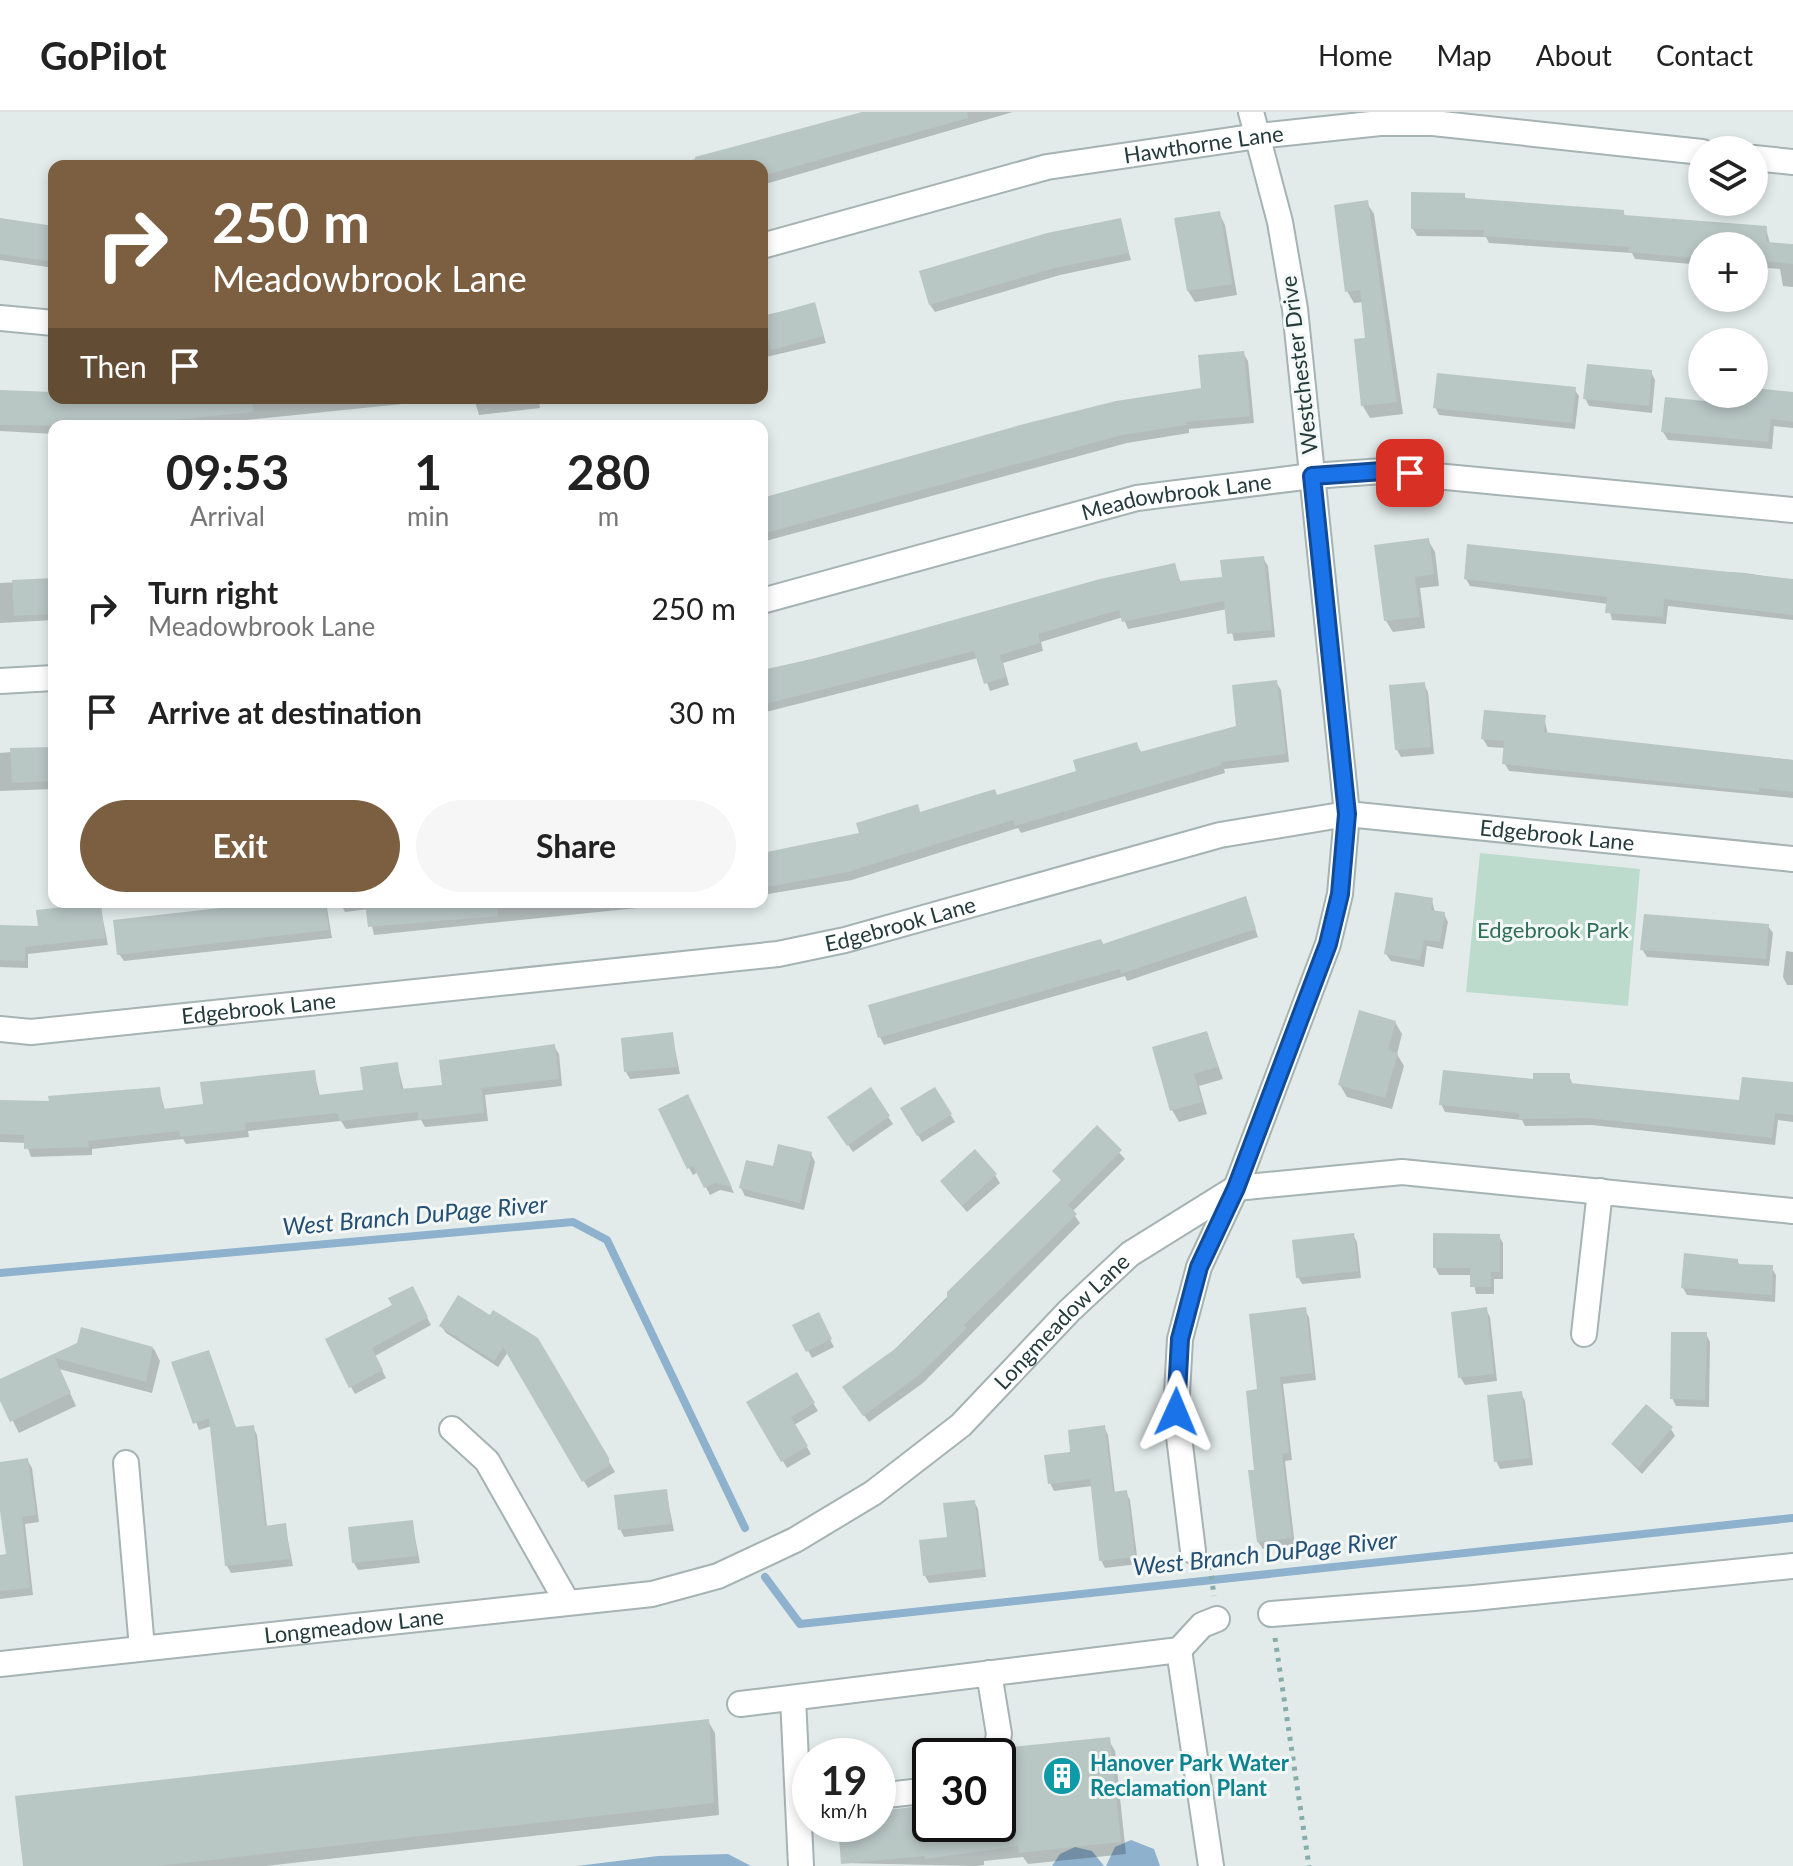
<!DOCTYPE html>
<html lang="en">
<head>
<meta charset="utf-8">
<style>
  :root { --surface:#fff; --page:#f6f6f6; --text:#222; --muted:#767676; --line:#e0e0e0; --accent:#7b5f40 }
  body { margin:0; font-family:Lato,sans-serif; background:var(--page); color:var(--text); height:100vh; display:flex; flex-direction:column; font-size:30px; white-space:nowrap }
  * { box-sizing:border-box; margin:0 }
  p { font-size:26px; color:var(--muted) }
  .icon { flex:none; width:44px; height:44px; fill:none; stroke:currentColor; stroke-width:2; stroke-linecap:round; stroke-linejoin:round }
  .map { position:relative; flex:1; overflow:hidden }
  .details { position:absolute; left:48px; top:308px; width:720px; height:488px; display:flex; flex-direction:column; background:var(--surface); border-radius:16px; box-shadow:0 4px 12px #0003 }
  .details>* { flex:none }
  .hud { position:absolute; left:48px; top:48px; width:720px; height:244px; border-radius:16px; box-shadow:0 4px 12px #0003; background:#7b5f40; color:#fff; overflow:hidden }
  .controls { position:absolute; left:1688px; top:24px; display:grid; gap:16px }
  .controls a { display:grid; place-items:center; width:80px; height:80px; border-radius:50%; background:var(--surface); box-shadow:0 4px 12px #0003; font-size:40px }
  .speed { position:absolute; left:792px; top:1626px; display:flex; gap:16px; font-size:40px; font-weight:700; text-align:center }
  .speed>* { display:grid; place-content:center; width:104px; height:104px; border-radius:50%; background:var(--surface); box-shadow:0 4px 12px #0003; line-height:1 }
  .speed small { font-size:20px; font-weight:400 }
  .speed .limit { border:4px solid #111; border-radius:12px; background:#fff; color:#111 }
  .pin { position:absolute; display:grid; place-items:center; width:68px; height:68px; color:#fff; margin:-34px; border-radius:16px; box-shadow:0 4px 12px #0006 }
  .me { position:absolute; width:88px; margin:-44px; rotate:1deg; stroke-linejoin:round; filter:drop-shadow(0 0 6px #0008) }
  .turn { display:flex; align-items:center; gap:28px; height:168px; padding:0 32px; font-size:36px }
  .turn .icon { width:104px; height:104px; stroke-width:2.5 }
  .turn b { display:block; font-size:56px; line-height:68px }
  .then { display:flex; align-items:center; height:76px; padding:0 32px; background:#0003; gap:16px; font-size:30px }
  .eta { display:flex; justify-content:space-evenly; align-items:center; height:136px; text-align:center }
  .eta b { font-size:48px; font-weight:700; line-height:56px }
  .action { display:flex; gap:16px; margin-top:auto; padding:16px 32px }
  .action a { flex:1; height:92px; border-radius:48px; background:var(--accent); color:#fff; font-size:32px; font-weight:700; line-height:92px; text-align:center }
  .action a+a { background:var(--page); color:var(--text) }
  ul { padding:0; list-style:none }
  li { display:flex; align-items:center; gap:24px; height:104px; padding:0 32px }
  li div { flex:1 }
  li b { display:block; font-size:30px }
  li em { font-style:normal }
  header { display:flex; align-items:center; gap:48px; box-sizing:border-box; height:112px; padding:0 40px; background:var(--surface); border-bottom:2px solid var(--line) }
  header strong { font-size:38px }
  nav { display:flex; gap:44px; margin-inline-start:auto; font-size:28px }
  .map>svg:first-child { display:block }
  .green { fill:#bddbcd }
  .water { fill:#8eb2cd }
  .shadow { fill:#0003 }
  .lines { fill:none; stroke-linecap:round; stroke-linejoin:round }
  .stream { stroke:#8eb2cd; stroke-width:8 }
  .building { fill:#b8c6c4 }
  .minor-casing { stroke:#a5b3b2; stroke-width:28 }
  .path { stroke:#85adab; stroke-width:5; stroke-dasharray:4 6; stroke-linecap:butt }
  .minor { stroke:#fff; stroke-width:24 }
  .route-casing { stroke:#114b97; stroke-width:20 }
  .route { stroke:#1a73e8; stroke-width:14 }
  .labels { text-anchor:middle; stroke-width:6; stroke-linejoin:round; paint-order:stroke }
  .street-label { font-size:22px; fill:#243b3b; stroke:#f3f8f7 }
  .park-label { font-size:22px; fill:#30705a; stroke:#f3f8f7 }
  .culture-label { font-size:22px; font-weight:bold; fill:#0d838f; stroke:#f3f8f7; text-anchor:start }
  .water-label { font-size:24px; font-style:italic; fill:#224f73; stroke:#f3f8f7 }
</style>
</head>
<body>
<header>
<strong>GoPilot</strong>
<nav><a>Home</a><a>Map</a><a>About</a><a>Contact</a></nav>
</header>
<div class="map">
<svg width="1793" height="1754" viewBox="0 0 1793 1754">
  <rect width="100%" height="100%" fill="#e2ebea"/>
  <polygon class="green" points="1480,741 1640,757 1628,894 1466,880"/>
  <g class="water">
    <polygon points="1131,1728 1154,1737 1160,1754 1106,1754 1115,1735"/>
    <polygon points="1075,1735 1092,1739 1104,1754 1052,1754 1060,1742"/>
    <polygon points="728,1742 751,1754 577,1754 658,1744"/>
  </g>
  <g class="shadow">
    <polygon points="872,0 1013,0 762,73 762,54 663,54 744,37"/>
    <polygon points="1464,83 1467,88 1623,100 1626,105 1766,116 1770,132 1793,135 1793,175 1783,174 1780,157 1754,155 1754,134 1702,134 1702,153 1635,147 1632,141 1489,131 1486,125 1417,124 1413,117"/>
    <polygon points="1367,91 1374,102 1403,302 1370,306 1363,294 1356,229 1367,227 1363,190 1354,191 1347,179"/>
    <polygon points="1219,101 1225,113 1237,183 1195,190 1188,179"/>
    <polygon points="0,107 54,116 54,156 0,148"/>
    <polygon points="1120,108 1131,148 1060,163 935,200 930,193 922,161"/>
    <polygon points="814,192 826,231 762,246 762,204"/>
    <polygon points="1243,241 1248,249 1254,311 1189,317 1189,321 1127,331 762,430 762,386 1204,277"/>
    <polygon points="1651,260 1655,268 1652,301 1589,294 1585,286"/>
    <polygon points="1574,277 1579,284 1575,317 1439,303 1435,295"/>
    <polygon points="1754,278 1793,282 1793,316 1774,314 1772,337 1668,328 1663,320 1736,294 1737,282 1754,282"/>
    <polygon points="0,279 54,282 54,286 451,287 188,314 54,314 54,322 0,319"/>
    <polygon points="474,286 572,286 539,290 540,296 479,303"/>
    <polygon points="1428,428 1435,440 1439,474 1420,476 1425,516 1393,520 1386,509"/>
    <polygon points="1263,446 1268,454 1275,525 1234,529 1227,497 1128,517 1123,505 1041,530 1043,539 1003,551 1009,573 990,579 978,546 762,601 762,560 1174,453 1181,471 1224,467"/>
    <polygon points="1629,454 1745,461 1793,469 1793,508 1668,494 1666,512 1612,508 1608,492 1470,474 1466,467"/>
    <polygon points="54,468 54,508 0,511 0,471"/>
    <polygon points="1276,570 1281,578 1289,650 1224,657 1225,661 1021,721 1018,716 852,768 762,783 762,743 861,723 921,702 997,685 1079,660 1136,632 1142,641 1238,615"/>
    <polygon points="1424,573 1428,580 1434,642 1401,645 1397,638"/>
    <polygon points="1544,605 1548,623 1793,648 1793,686 1509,659 1505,652 1506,636 1488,635 1483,627"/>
    <polygon points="54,636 54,677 0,679 0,641"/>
    <polygon points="1245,786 1258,825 1127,869 1125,864 884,933 880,925 1103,834"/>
    <polygon points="1432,788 1435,801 1444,802 1448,810 1443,837 1427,834 1424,855 1391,849 1386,842"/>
    <polygon points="291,790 326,790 332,826 124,849 119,842"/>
    <polygon points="340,790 696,790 374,823 368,797 345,800"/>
    <polygon points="100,793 108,833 28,842 28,856 0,855 0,815 40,816"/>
    <polygon points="1768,814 1773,821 1769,854 1647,845 1642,837"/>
    <polygon points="1786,839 1793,840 1793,873 1787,873 1783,865"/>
    <polygon points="1395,910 1402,922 1397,942 1404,954 1392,997 1347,985 1340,973"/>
    <polygon points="1207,921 1223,967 1199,974 1207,1002 1179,1010 1172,998"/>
    <polygon points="672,922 680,962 630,967 626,960"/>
    <polygon points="554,934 559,942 562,974 485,983 488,1009 425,1015 421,1008 346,1017 341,1009 248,1019 249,1025 186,1032 183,1027 92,1037 92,1043 31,1045 26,1031 0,1030 0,989 51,992 159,977 165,998 205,994 314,960 320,985 365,980 397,952 404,979 444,975"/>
    <polygon points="1569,963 1573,974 1741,991 1793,973 1793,1010 1778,1008 1775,1033 1592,1013 1525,1014 1522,1008 1445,1000 1441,992"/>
    <polygon points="870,978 893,1012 853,1040 834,1013"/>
    <polygon points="935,978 955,1010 922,1030 903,997"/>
    <polygon points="691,992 734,1081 720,1078 710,1083 698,1060 693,1063 689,1056"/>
    <polygon points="1097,1016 1125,1047 1072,1100 1080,1111 923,1271 869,1310 849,1283 1062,1070 1055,1059"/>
    <polygon points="811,1042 815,1050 804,1098 745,1084 741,1076 774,1057"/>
    <polygon points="995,1063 1000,1071 967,1100 947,1077"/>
    <polygon points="1353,1123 1357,1130 1361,1166 1302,1172 1298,1165"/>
    <polygon points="1499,1124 1503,1131 1503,1167 1494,1167 1494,1182 1476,1182 1472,1163 1439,1163 1435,1155"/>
    <polygon points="1737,1148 1740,1154 1771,1155 1776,1163 1775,1190 1687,1183 1683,1176"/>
    <polygon points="412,1177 431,1213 375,1244 386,1266 355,1282 351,1275 395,1194"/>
    <polygon points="1304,1197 1309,1205 1316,1268 1283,1272 1292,1348 1285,1349 1295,1434 1263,1437 1258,1430 1257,1359 1259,1279"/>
    <polygon points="1486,1197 1490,1205 1497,1269 1465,1273 1460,1265"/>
    <polygon points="818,1203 834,1235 812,1246 795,1214"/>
    <polygon points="491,1206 537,1228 615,1360 588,1376 508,1240 498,1255 446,1221 441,1214"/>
    <polygon points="83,1218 154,1237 160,1249 152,1281 59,1257 76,1294 19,1321 0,1284 0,1269 79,1232"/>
    <polygon points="1706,1222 1710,1230 1709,1295 1676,1294 1672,1286"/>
    <polygon points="174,1252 236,1317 253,1315 257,1323 267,1415 285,1413 293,1454 231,1461 227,1454 212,1314 199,1318"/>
    <polygon points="796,1263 818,1299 794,1313 811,1342 787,1356 748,1291"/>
    <polygon points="1521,1281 1525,1289 1533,1353 1500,1357 1496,1349"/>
    <polygon points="1104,1315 1108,1323 1115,1382 1126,1380 1130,1388 1138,1452 1105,1456 1101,1448 1092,1374 1054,1379 1050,1371 1072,1342"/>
    <polygon points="1671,1317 1675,1324 1642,1362 1613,1333"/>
    <polygon points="27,1348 32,1356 39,1410 25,1412 33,1483 0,1487 0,1445 9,1444 0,1384 0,1352"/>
    <polygon points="666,1379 674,1419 624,1425 620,1417"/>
    <polygon points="974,1390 978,1397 986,1465 929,1471 925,1464"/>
    <polygon points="412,1410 420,1451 358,1458 354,1451"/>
    <polygon points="708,1609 715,1621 719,1703 266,1754 25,1754"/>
    <polygon points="1108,1627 1115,1639 1126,1742 1028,1752 1023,1745 984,1749 984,1753 976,1754 843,1751 869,1725 868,1712 878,1712 878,1700 930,1695 930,1712 998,1712 998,1688 1014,1686"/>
  </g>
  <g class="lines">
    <g class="stream">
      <polyline points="0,1161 573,1110 607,1128 745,1416"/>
      <polyline points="765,1465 800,1512 1793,1406"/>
    </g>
  </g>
  <g class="building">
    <polygon points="862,0 967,0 968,6 762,64 762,54 696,54 695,45"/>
    <polygon points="1411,80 1465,81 1465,86 1624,98 1624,103 1767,114 1766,130 1793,132 1793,152 1754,148 1754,134 1696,134 1694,146 1628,140 1629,135 1483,124 1484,118 1411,117"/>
    <polygon points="1368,88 1397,290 1361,294 1354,227 1365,226 1360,178 1345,180 1334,93"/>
    <polygon points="1220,99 1232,172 1187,179 1174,106"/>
    <polygon points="0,106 54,114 54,150 0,142"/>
    <polygon points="1121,106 1129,141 1055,156 929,193 919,159 1047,121"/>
    <polygon points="815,190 824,224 771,238 762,205"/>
    <polygon points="1244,239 1250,304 1186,310 1186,313 1122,323 762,422 762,386 1024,312 1116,289 1201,276 1198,243"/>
    <polygon points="1587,252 1652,258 1649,294 1583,287"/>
    <polygon points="1437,261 1576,275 1572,311 1433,296"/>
    <polygon points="1754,276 1793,280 1793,310 1771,307 1768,330 1661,320 1665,285 1734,292 1735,282 1754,282"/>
    <polygon points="0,278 54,280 54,286 252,286 253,300 112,314 0,313"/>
    <polygon points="1429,426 1434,462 1415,465 1420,505 1384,509 1374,433"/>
    <polygon points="1467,432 1793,467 1793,503 1664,487 1663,505 1605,501 1607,485 1464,467"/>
    <polygon points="1264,444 1272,518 1227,522 1224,489 1122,510 1119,498 1038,522 1040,531 1000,543 1006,565 984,572 974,539 762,593 762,558 821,545 1100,467 1175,451 1180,469 1222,465 1220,448"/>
    <polygon points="54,466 54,502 14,504 12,468"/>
    <polygon points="1277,568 1286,642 1221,650 1222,653 1015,714 1013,708 848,760 762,776 762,741 859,721 856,711 918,692 920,700 995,677 997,683 1076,659 1073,648 1137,630 1140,640 1236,614 1232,573"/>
    <polygon points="1425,570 1431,635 1395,638 1389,573"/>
    <polygon points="1484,598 1546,603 1544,620 1793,648 1793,680 1759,676 1759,680 1502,652 1504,629 1481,627"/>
    <polygon points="54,635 54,669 12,671 10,636"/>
    <polygon points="1395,780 1433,786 1431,798 1445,800 1440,830 1424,828 1420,848 1384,842"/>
    <polygon points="1246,784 1256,817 1121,862 1120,857 878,926 868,893 1101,827 1103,832"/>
    <polygon points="274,790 325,790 329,818 117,843 113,808"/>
    <polygon points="365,790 497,790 498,804 368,815"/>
    <polygon points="101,791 105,826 25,835 25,849 0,848 0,813 38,814 36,798"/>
    <polygon points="1644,802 1769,812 1766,847 1640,838"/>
    <polygon points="1359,898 1396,909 1388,938 1398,941 1385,986 1338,973"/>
    <polygon points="1207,919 1218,955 1194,962 1202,990 1170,999 1152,935"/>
    <polygon points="673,920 677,955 624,960 621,926"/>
    <polygon points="555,932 559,967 482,976 484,1001 418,1008 418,1000 339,1009 338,1001 245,1011 246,1018 180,1025 179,1019 88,1029 89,1035 24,1037 24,1023 0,1022 0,988 49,989 48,984 160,975 163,997 203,992 200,970 315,958 318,983 363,978 360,955 398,950 401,977 442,973 439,948"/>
    <polygon points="1443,958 1533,967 1533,961 1570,961 1570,971 1739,988 1742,965 1793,970 1793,1003 1775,1001 1772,1026 1587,1006 1519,1007 1519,1001 1439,993"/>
    <polygon points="871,975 890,1004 847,1034 827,1005"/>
    <polygon points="935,975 952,1002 917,1024 900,996"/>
    <polygon points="688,982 732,1075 715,1071 704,1076 693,1054 687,1057 658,997"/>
    <polygon points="1097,1013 1122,1038 1068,1093 1077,1102 964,1213 967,1216 918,1264 863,1304 842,1275 899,1234 947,1187 947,1180 1061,1068 1052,1059"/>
    <polygon points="778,1032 812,1040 800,1091 739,1076 746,1048 773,1054"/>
    <polygon points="975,1037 997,1062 962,1094 940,1069"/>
    <polygon points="1354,1121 1358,1159 1296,1166 1292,1128"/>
    <polygon points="1433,1121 1500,1122 1500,1160 1491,1160 1491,1175 1470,1175 1470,1156 1433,1156"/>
    <polygon points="1684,1141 1738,1147 1738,1152 1773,1153 1772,1183 1681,1176"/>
    <polygon points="413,1174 428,1205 372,1236 383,1258 349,1276 325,1227 392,1193 388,1186"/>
    <polygon points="458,1183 490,1203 493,1198 538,1226 609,1346 609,1354 582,1370 503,1235 494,1249 439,1214"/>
    <polygon points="1306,1195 1313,1261 1280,1265 1289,1341 1282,1342 1292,1426 1257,1430 1248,1358 1254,1358 1246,1279 1257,1277 1249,1202"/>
    <polygon points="1487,1195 1494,1262 1458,1266 1451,1200"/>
    <polygon points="819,1200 832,1227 806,1240 792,1213"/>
    <polygon points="81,1215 153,1235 146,1270 55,1246 71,1281 10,1310 0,1289 0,1267 77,1231"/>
    <polygon points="1671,1220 1707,1220 1705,1288 1670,1287"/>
    <polygon points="209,1238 236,1315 254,1313 265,1414 286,1411 290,1447 225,1454 209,1306 193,1312 171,1250"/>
    <polygon points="797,1260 815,1291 791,1305 808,1334 781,1350 746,1290"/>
    <polygon points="1522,1279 1530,1346 1494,1350 1487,1283"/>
    <polygon points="1646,1292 1673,1315 1638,1356 1611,1332"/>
    <polygon points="1105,1313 1113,1380 1127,1378 1135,1445 1099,1449 1090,1367 1048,1372 1044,1343 1070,1340 1068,1318"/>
    <polygon points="28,1346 36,1403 22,1405 30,1476 0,1479 0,1443 6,1442 0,1399 0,1350"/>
    <polygon points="667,1377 671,1412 618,1418 614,1383"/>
    <polygon points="975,1388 983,1457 923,1464 919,1428 947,1425 943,1391"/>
    <polygon points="413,1408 417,1444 352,1451 348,1415"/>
    <polygon points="709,1607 714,1691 158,1754 23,1754 15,1684"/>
    <polygon points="1110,1625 1121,1730 1019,1741 1018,1734 925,1747 924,1744 841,1752 839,1726 867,1723 866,1712 878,1712 878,1699 930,1693 930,1712 998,1712 998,1697 1013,1695 1008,1650 1012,1635"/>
  </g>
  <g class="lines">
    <g class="minor-casing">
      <g id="minor">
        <polyline points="1754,46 1793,50"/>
        <path id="s1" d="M762,134L1047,55L1258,24L1380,11H1433L1702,40"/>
        <polyline points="0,206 54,211"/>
        <path id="s2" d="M762,489L1137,386L1312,364L1383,359L1793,398"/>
        <polyline points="0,569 54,566"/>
        <path id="s3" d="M0,917L31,920L778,842L845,828L1220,723L1347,702L1793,747"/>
        <polyline points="1584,1222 1600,1079"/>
        <polyline points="452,1317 487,1349 567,1490"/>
        <polyline points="126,1351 142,1536"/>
        <polyline points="1193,1439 1176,1300 1180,1227 1199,1155 1236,1076 1328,832 1340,782 1347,702 1295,197 1280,110 1251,0"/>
        <polyline points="1271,1502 1474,1486 1793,1454"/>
        <polyline points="1179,1538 1211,1754"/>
        <path id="s4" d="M0,1552L652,1482L718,1464L795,1428L873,1381L961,1313L1069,1199L1130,1142L1236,1076L1402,1060L1793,1099"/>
        <polyline points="989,1561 999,1622 995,1644"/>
        <polyline points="793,1586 801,1754"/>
        <polyline points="740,1592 1179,1538 1202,1513 1217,1507"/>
        <polyline points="878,1684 930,1678"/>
      </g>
    </g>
    <g class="path">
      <polyline points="1210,1454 1214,1484"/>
      <polyline points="1275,1526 1309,1754"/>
    </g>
    <use href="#minor" class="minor"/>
  </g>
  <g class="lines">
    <g class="route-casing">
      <polyline id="route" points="1176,1300 1180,1227 1199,1155 1236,1076 1328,832 1340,782 1347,702 1312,364 1383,359 1410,361"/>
    </g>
    <use href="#route" class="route"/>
  </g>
  <defs>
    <g id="building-disc" transform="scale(2)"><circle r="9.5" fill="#0f9aa8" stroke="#f3f8f7"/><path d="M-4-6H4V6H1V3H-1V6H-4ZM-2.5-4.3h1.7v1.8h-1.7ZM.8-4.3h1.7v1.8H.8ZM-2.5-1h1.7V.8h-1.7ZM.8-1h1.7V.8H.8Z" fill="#fff"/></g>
  </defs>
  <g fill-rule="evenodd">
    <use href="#building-disc" x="1062" y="1664"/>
  </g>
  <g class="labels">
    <g class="street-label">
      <text dy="8" stroke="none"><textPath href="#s1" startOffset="454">Hawthorne Lane</textPath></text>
      <text transform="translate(1299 253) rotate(-97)" y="8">Westchester Drive</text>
      <text dy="8" stroke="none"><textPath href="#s2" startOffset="428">Meadowbrook Lane</textPath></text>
      <text dy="8" stroke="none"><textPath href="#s3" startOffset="1580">Edgebrook Lane</textPath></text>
      <text dy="8" stroke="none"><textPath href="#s3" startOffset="908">Edgebrook Lane</textPath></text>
      <text dy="8" stroke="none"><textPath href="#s3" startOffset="260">Edgebrook Lane</textPath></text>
      <text dy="8" stroke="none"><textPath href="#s4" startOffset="1156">Longmeadow Lane</textPath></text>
      <text dy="8" stroke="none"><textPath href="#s4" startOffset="356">Longmeadow Lane</textPath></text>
    </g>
    <g class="park-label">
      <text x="1553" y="826">Edgebrook Park</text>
    </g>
    <g class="culture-label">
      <text x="1090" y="1659">Hanover Park Water<tspan x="1090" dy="25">Reclamation Plant</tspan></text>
    </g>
    <g class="water-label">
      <text transform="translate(415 1104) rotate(-5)" y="8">West Branch DuPage River</text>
      <text transform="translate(1265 1442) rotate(-6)" y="8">West Branch DuPage River</text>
    </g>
  </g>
</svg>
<div class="controls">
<a><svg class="icon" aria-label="layers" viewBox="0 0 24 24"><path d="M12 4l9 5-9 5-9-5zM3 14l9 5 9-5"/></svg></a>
<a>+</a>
<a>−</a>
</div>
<div class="speed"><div>19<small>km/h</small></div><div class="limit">30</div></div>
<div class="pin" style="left:1410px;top:361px;background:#d93025"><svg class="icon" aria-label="arrive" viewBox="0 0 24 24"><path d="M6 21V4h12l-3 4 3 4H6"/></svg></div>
<svg class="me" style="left:1176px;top:1300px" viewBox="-20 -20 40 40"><path d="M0-17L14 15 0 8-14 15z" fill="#1a73e8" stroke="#fff" stroke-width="4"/></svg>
<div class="hud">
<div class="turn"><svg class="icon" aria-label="right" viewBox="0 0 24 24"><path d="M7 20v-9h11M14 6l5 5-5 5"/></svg><div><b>250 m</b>Meadowbrook Lane</div></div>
<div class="then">Then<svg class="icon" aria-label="arrive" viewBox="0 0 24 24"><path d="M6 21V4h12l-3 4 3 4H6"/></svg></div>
</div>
<section class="details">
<div class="eta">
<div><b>09:53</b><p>Arrival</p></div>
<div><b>1</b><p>min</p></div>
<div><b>280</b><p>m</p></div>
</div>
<ul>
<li><svg class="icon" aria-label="right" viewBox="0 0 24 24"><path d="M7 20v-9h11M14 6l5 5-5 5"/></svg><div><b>Turn right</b><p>Meadowbrook Lane</p></div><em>250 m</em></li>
<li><svg class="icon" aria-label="arrive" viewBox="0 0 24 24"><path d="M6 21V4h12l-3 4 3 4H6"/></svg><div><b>Arrive at destination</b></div><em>30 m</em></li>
</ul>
<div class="action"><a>Exit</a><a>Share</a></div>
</section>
</div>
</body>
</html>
